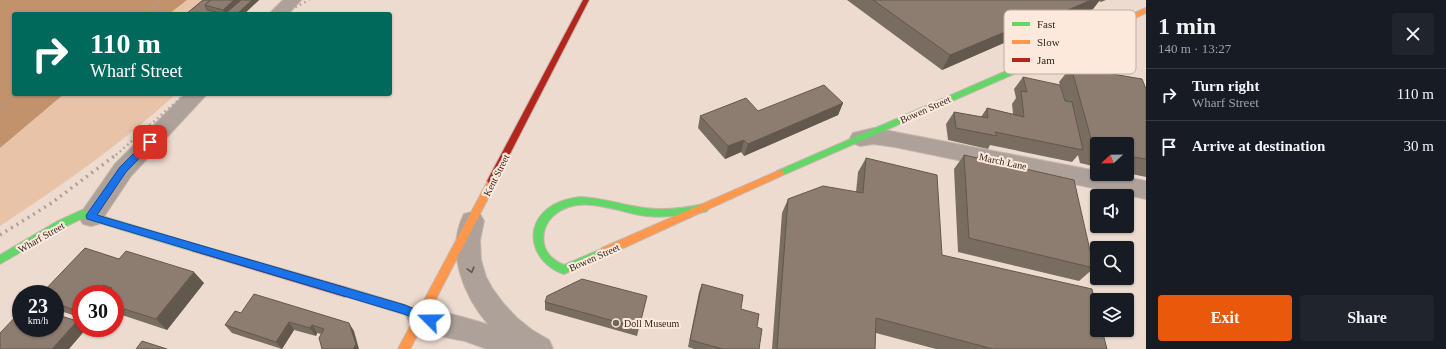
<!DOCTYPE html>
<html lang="en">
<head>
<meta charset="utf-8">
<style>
  :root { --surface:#171b24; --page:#20242c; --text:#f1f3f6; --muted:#9ea1a6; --line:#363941; --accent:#ea580c }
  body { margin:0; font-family:Georgia,serif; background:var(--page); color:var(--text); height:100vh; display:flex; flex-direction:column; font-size:15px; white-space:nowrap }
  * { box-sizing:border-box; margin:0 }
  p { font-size:13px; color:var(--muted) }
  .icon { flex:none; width:22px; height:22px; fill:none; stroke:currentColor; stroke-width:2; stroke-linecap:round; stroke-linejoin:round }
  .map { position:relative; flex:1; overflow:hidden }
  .drawer { display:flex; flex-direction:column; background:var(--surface); width:300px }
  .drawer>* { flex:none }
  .guide { position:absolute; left:12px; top:12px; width:380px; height:84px; border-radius:4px; box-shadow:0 1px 3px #0004; background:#00695c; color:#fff; overflow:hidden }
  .needle { width:26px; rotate:248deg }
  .controls { position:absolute; left:1090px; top:137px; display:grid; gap:8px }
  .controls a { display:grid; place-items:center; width:44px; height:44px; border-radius:4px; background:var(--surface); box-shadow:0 1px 3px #0004; font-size:20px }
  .speed { position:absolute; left:12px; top:285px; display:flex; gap:8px; font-size:20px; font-weight:700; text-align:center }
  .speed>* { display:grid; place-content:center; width:52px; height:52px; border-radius:50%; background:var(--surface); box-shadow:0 1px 3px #0004; line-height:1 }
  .speed small { font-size:10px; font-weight:400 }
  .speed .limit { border:6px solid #d22; background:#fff; color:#111 }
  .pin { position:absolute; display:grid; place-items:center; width:34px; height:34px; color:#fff; margin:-17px; border-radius:8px; box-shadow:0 2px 6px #0006 }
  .me { position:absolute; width:44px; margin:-22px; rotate:292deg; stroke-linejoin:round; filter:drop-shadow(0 0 3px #0008) }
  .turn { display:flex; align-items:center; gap:14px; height:84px; padding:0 12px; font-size:18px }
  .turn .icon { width:52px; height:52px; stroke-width:2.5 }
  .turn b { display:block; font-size:28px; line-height:34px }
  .round { display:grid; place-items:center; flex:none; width:42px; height:42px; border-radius:4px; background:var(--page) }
  .summary { display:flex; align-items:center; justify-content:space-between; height:68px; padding:0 12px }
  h1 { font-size:24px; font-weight:700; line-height:30px }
  .primary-button { display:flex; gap:8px; margin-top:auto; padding:8px 12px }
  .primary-button a { flex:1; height:46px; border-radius:4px; background:var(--accent); color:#fff; font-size:16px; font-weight:700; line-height:46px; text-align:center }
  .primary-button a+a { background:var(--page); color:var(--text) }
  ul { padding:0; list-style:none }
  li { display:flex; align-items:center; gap:12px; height:52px; padding:0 12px; border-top:1px solid var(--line) }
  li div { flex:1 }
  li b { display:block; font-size:15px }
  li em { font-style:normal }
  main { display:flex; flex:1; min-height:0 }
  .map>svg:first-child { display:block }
  .green { fill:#e9c3a8 }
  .water { fill:#c2926c }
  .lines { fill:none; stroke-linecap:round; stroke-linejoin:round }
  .street-casing { stroke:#c5b7ae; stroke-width:2 }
  .fast-casing { stroke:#c5b7ae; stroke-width:2 }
  .slow-casing { stroke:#c5b7ae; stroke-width:2 }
  .jam-casing { stroke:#c5b7ae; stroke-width:2 }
  .path { stroke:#aca098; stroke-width:2; stroke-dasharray:1 2.5; stroke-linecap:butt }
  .street { fill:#ada199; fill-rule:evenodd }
  .fast { fill:#63d668; fill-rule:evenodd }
  .slow { fill:#ff974d; fill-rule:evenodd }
  .jam { fill:#b3261e; fill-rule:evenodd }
  .rail-far1 { stroke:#aca098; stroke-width:2.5; stroke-dasharray:1.5 3.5; stroke-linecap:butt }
  .rail { stroke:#aca098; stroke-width:3.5; stroke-dasharray:2 4.5; stroke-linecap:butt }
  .wall { fill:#796c60 }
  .shaded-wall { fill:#63584e }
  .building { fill:#8d7d70; stroke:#63584e }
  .oneway { stroke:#63574e }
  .route { fill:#1a73e8; stroke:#114b97 }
  .poi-dot { fill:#73655b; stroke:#fde9dc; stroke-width:1.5 }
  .labels { text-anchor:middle; stroke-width:4; stroke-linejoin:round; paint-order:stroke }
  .street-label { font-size:10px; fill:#31251c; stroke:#fde9dc }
  .poi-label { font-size:10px; fill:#31251c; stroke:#fde9dc; text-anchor:start }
  .key { fill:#fde9dc; stroke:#c0aea2; stroke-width:1 }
  .key-label { font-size:11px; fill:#31251c }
</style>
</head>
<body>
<main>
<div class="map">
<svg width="1146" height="349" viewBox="0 0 1146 349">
  <rect width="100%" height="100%" fill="#eddbcf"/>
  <g class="green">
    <polygon points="187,0 211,0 195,14 169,14"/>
    <path d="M64,94H176C121,144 62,185 0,226V148Z"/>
  </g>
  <polygon class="water" points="0,0 187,0 169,14 14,14 14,94 64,94 0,148"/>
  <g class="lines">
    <g class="street-casing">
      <g id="street">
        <polygon points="283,0 301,0 288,14 269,14"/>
        <polygon points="185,94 207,94 131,176 99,224 91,226 83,224 79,217 83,210 115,164"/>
        <polygon points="874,128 1097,171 1097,174 1110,174 1146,181 1146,199 895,147 874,144 860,146 853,143 850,138 853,133"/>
        <path d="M472,212L480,214L484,221L480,240L481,260L486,277L492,288L503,303L517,318L532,330L549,340L553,349H487L465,341L439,336L411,325L407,317L411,309L420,305C443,313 466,317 489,325C464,297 445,251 464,214Z"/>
      </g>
    </g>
    <g class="fast-casing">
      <g id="fast">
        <polygon points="1020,65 1024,68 1023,70 783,175 777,175 776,173 777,171"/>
        <path d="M580,197C603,198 623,205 645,208C665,211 685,208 704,204L707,205L709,208L707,211L704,212C685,215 666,218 646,216C616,212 579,192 553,216C545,224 542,233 544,244C546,255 555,261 564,265L606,247L610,248L611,251L610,254L564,274C531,263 521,224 553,205C562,200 571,198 580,197Z"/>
        <polygon points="82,210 195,244 198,245 200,248 198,251 195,252 83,218 62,228 0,264 0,255 56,222"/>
        <polygon points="345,287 405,305 424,314 425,317 424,320 420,322 403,314 341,295 340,292 341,289"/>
      </g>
    </g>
    <g class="slow-casing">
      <g id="slow">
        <polygon points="1146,8 1146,13 1023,70 1017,70 1016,68 1017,66"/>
        <polygon points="780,170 783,171 784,173 783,175 610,254 606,255 602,254 601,251 602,248"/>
        <polygon points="492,177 495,179 497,181 410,349 398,349 489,179"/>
      </g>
    </g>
    <g class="jam-casing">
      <g id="jam">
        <polygon points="583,0 589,0 495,183 489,183 487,181"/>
        <polygon points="195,244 345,287 349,289 350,292 349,295 345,297 195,252 192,251 190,248 192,245"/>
      </g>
    </g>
    <g class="path">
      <polyline points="141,14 161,0"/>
      <polyline points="0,107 20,94"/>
    </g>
    <use href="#street" class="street"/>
    <use href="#fast" class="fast"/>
    <use href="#slow" class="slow"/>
    <use href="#jam" class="jam"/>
    <g class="rail-far1">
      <polyline points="282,14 309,0"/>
      <polyline points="1009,55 1061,41"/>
      <polyline points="116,155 185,94"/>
    </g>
    <polyline class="rail" points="0,235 50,204 117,154"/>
  </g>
  <g class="wall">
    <polygon points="203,0 259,0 244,14 186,14"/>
    <polygon points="847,0 1106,0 1101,2 1099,1 1093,9 1044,30 1040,27 942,70"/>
    <polygon points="1071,67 1146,89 1146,177 1127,173 1127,144 1097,144 1097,167 1080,163 1078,155 1072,162 990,145 988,149 948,140 946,124 954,112 981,117 987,108 1013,114 1012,104 1016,98 1014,89 1023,77 1062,91 1059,82"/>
    <polygon points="843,103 838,115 744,156 741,152 725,159 698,128 700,116 758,111"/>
    <polygon points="964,155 1094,268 1079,281 958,252 954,169"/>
    <polygon points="866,158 942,255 1107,349 936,349 876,333 875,349 772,349 782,213 788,199 856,192 858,172"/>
    <polygon points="119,259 204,283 167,330 119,314 115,310 115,294 81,294 81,318 55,309 55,294"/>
    <polygon points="702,284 741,309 757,327 759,349 694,349 688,347 699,292"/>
    <polygon points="545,302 645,304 637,336 545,310"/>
    <polygon points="241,313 354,331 321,334 317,333 316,336 294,330 282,349 232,333 225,325"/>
  </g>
  <g class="shaded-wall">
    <polygon points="234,0 249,0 225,14 223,10"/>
    <polygon points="252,0 259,0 244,14 237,14"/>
    <polygon points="1091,0 1100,0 1093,9 1044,30 1054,16"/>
    <polygon points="1050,13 1040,27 942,70 950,55"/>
    <polygon points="843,103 838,115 744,156 748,144"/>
    <polygon points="744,140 741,152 725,159 728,146"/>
    <polygon points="194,272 204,283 167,330 156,319"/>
    <polygon points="103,285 113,294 96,294"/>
    <polygon points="77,321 81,324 81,328 87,328 69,349 52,349"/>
    <polygon points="289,322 294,330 282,349 276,342"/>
    <polygon points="349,323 354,331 359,349 353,349"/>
    <polygon points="312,325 317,333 316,336 310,328"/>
  </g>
  <g class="building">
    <polygon points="203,0 211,0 205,5 207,10 225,14 186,14"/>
    <polygon points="211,0 234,0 223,10 205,5"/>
    <polygon points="241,0 252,0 237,14 225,14"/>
    <polygon points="873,0 1091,0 1054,16 1050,13 950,55"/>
    <polygon points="1071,67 1142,79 1146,89 1146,159 1127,156 1127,144 1097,144 1097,150 1094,149"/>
    <polygon points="1023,77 1060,85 1065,101 1072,102 1083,150 995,132 997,136 956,128 954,112 988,118 987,108 1024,117 1021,91 1027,92"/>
    <polygon points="824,85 843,103 748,144 744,140 728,146 700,116 746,98 758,111"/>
    <polygon points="964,155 1074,180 1094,268 969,238"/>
    <polygon points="866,158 937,175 942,255 1092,289 1097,309 1097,330 1102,330 1107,349 993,349 876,318 875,349 777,349 788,199 823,186 863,193"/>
    <polygon points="85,248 119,259 126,251 194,272 156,319 115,306 115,294 107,294 112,288 103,285 96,294 81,294 81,310 80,312 55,303 55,294 41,294"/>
    <polygon points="582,279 647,296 639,328 545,302 547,296"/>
    <polygon points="702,284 743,295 741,309 759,314 757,327 762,329 759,349 723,349 690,340"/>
    <polygon points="254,294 349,323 356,344 353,349 322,349 319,338 324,329 312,325 310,328 289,322 276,342 225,325 235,311 241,313"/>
    <polygon points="21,311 21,328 55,328 55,314 77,321 52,349 0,349 0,333"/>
    <polygon points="142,341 167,349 136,349"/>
  </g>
  <defs><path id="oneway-chevron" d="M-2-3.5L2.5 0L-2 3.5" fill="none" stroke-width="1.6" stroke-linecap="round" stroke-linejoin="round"/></defs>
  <use class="oneway" href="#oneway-chevron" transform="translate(471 270) rotate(75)"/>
  <polygon class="route" points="150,139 153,140 154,142 153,144 126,172 97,215 405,305 434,317 435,320 434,324 430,325 404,314 87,219 86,216 87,214 120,167 147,140"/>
  <circle class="poi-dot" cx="616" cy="323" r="4"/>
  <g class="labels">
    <g class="street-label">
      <text transform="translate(925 109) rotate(-24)" y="4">Bowen Street</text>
      <text transform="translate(1003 161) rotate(12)" y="4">March Lane</text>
      <text transform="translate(496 175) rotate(-63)" y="4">Kent Street</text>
      <text transform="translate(41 237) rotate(-30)" y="4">Wharf Street</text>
      <text transform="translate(594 257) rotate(-24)" y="4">Bowen Street</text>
    </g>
    <g class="poi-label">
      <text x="624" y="327">Doll Museum</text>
    </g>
  </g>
  <rect x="1004" y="10" width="132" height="64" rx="6" class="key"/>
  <rect x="1012" y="22" width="18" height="4" fill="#63d668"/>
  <rect x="1012" y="40" width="18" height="4" fill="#ff974d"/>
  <rect x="1012" y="58" width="18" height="4" fill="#b3261e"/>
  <g class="key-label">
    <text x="1037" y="28">Fast</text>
    <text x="1037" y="46">Slow</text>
    <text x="1037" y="64">Jam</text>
  </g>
</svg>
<div class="controls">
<a><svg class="needle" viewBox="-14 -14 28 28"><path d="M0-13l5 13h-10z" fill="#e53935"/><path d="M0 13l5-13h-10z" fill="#9ea1a6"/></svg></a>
<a><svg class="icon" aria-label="sound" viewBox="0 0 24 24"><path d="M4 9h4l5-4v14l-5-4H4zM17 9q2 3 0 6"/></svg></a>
<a><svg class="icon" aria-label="search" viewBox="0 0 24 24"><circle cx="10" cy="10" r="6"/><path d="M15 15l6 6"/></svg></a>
<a><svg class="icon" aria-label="layers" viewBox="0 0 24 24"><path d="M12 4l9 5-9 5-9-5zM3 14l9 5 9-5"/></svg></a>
</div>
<div class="speed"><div>23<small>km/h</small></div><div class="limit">30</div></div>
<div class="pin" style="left:150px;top:142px;background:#d93025"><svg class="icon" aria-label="arrive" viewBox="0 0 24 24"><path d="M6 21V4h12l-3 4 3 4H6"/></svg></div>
<svg class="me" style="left:430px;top:320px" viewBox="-20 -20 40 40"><circle r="19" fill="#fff"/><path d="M0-13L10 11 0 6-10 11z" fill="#1a73e8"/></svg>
<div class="guide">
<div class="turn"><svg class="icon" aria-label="right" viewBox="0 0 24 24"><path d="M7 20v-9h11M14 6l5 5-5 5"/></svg><div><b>110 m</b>Wharf Street</div></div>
</div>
</div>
<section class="drawer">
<div class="summary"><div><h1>1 min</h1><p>140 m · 13:27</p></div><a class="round"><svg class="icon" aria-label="close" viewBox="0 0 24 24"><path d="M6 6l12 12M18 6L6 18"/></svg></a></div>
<ul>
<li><svg class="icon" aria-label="right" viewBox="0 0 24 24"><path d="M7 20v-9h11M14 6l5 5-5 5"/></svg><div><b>Turn right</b><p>Wharf Street</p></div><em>110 m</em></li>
<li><svg class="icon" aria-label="arrive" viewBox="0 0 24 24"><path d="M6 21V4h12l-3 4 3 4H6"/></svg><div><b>Arrive at destination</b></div><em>30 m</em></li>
</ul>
<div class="primary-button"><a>Exit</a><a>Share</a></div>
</section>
</main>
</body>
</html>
